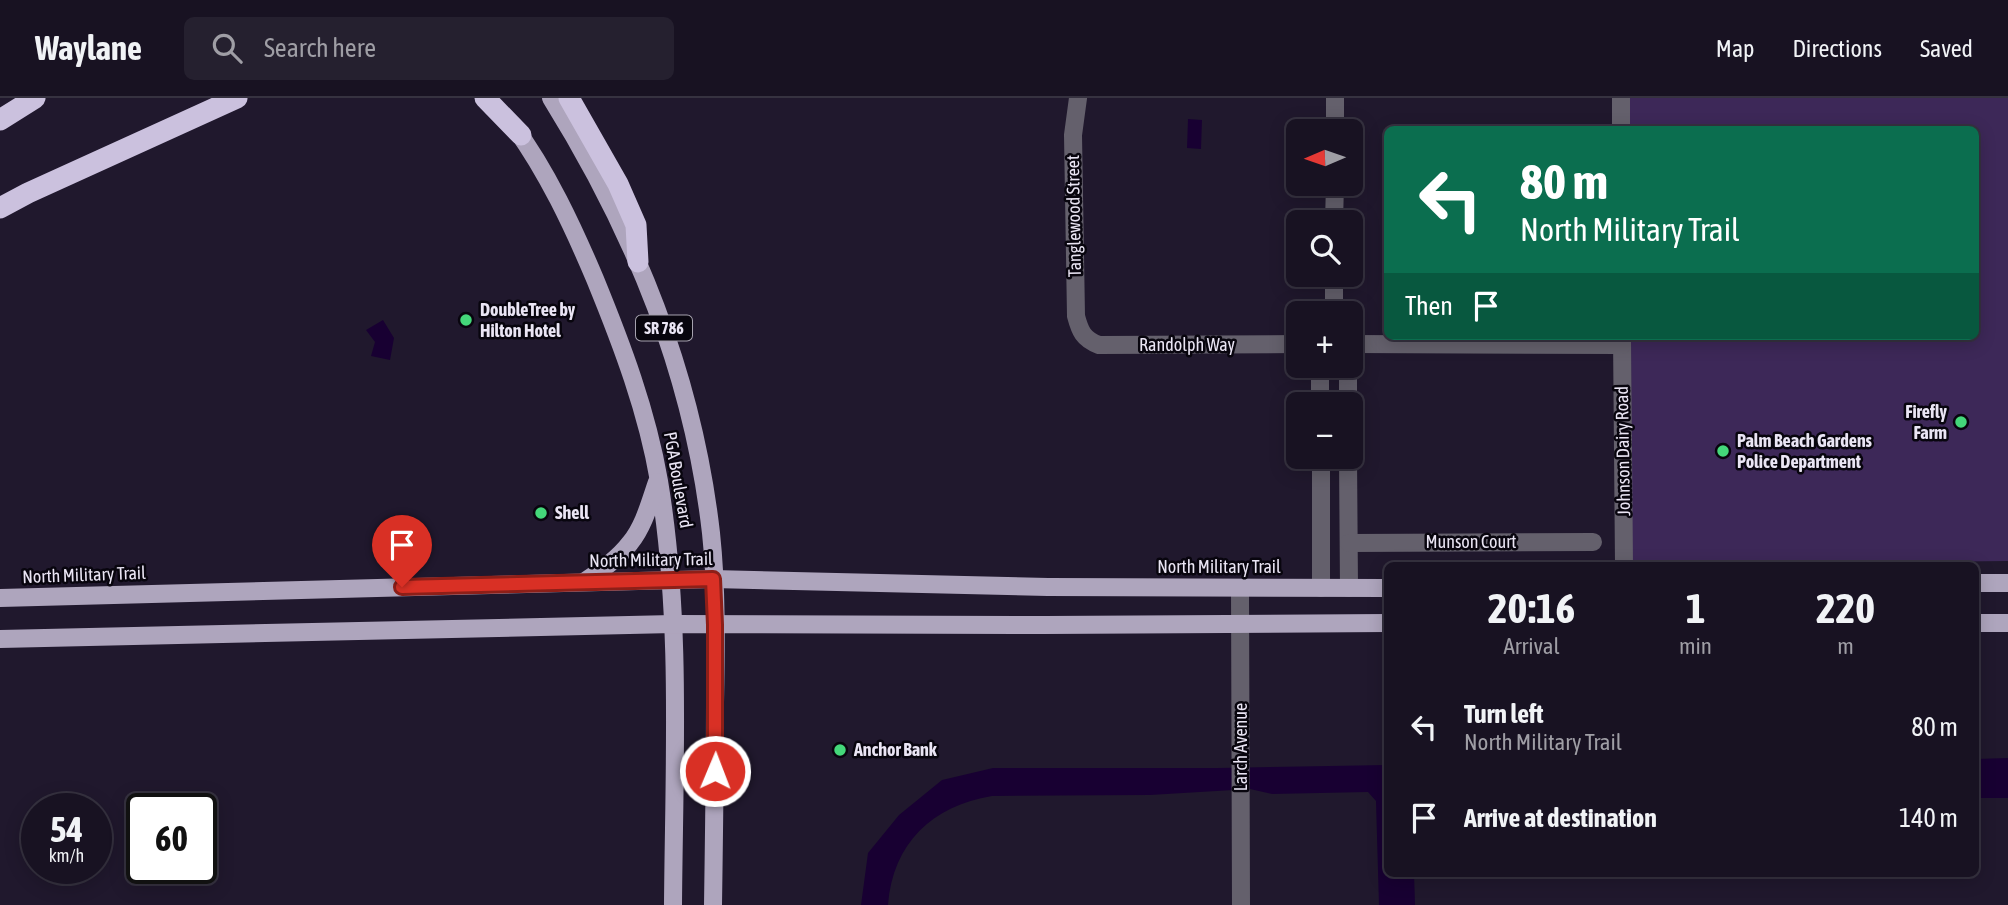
<!DOCTYPE html>
<html lang="en">
<head>
<meta charset="utf-8">
<style>
  :root { --surface:#181222; --page:#25202f; --text:#f1f3f6; --muted:#9f9ea5; --line:#363240 }
  body { margin:0; font-family:"Asap Condensed",sans-serif; background:var(--page); color:var(--text); height:100vh; display:flex; flex-direction:column; font-size:26px; white-space:nowrap }
  * { box-sizing:border-box; margin:0 }
  p { font-size:23px; color:var(--muted) }
  .icon { flex:none; width:38px; height:38px; fill:none; stroke:currentColor; stroke-width:2; stroke-linecap:round; stroke-linejoin:round }
  .map { position:relative; flex:1; overflow:hidden }
  .sheet { position:absolute; left:1384px; top:464px; width:595px; height:315px; display:flex; flex-direction:column; background:var(--surface); border-radius:10px; box-shadow:0 4px 18px #0003,0 0 0 2px var(--line) }
  .sheet>* { flex:none }
  .guide { position:absolute; left:1384px; top:28px; width:595px; height:214px; border-radius:10px; box-shadow:0 4px 18px #0003,0 0 0 2px var(--line); background:#0b6e4f; color:#fff; overflow:hidden }
  .needle { width:46px; rotate:268deg }
  .tools { position:absolute; left:1286px; top:21px; display:grid; gap:14px }
  .tools a { display:grid; place-items:center; width:77px; height:77px; border-radius:10px; background:var(--surface); box-shadow:0 4px 18px #0003,0 0 0 2px var(--line); font-size:35px }
  .speed { position:absolute; left:21px; top:695px; display:flex; gap:14px; font-size:35px; font-weight:700; text-align:center }
  .speed>* { display:grid; place-content:center; width:91px; height:91px; border-radius:50%; background:var(--surface); box-shadow:0 4px 18px #0003,0 0 0 2px var(--line); line-height:1 }
  .speed small { font-size:18px; font-weight:400 }
  .speed .limit { border:4px solid #111; border-radius:10px; background:#fff; color:#111 }
  .pin { position:absolute; display:grid; place-items:center; width:60px; height:60px; color:#fff; margin:-72px -30px; border-radius:50% 50% 50% 0; rotate:-45deg; box-shadow:0 0 7px #0007 }
  .pin .icon { rotate:45deg }
  .me { position:absolute; width:77px; margin:-38px; rotate:1deg; stroke-linejoin:round; filter:drop-shadow(0 0 5px #0008) }
  .turn { display:flex; align-items:center; gap:24px; height:147px; padding:0 21px; font-size:32px }
  .turn .icon { width:91px; height:91px; stroke-width:2.5 }
  .turn b { display:block; font-size:49px; line-height:60px }
  .then { display:flex; align-items:center; height:66px; padding:0 21px; background:#0003; gap:14px; font-size:26px }
  .eta { display:flex; justify-content:space-evenly; align-items:center; height:119px; text-align:center }
  .eta b { font-size:42px; font-weight:700; line-height:49px }
  ul { padding:0; list-style:none }
  li { display:flex; align-items:center; gap:21px; height:91px; padding:0 21px }
  li div { flex:1 }
  li b { display:block; font-size:26px }
  li em { font-style:normal }
  header { display:flex; align-items:center; gap:42px; box-sizing:border-box; height:98px; padding:0 35px; background:var(--surface); border-bottom:2px solid var(--line) }
  header strong { font-size:33px }
  nav { display:flex; gap:38px; margin-inline-start:auto; font-size:24px }
  .search { width:490px; height:63px; background:var(--page); display:flex; align-items:center; gap:18px; box-sizing:border-box; padding:0 24px; border-radius:10px; color:var(--muted); font-size:26px }
  .map>svg:first-child { display:block }
  .green { fill:#3d2858 }
  .water { fill:#180032 }
  .lines { fill:none; stroke-linecap:round; stroke-linejoin:round }
  .minor { stroke:#64606c; stroke-width:18 }
  .major { stroke:#aea5bd; stroke-width:18 }
  .highway { stroke:#cbc1de; stroke-width:21 }
  .route-casing { stroke:#8d1f18; stroke-width:18 }
  .route { stroke:#d93025; stroke-width:12 }
  .poi-dot { fill:#44d77a; stroke:#08050e; stroke-width:2.5 }
  .labels { text-anchor:middle; stroke-width:5; stroke-linejoin:round; paint-order:stroke }
  .shield { fill:#08050e; stroke:#a6a2af; stroke-width:2 }
  .shield-label { font-size:16px; font-weight:bold; fill:#eae5f4 }
  .street-label { font-size:18px; fill:#eae5f4; stroke:#08050e }
  .poi-label { font-size:18px; font-weight:bold; fill:#eae5f4; stroke:#08050e; text-anchor:start }
</style>
</head>
<body>
<header>
<strong>Waylane</strong>
<div class="search"><svg class="icon" aria-label="search" viewBox="0 0 24 24"><circle cx="10" cy="10" r="6"/><path d="M15 15l6 6"/></svg>Search here</div>
<nav><a>Map</a><a>Directions</a><a>Saved</a></nav>
</header>
<div class="map">
<svg width="2008" height="807" viewBox="0 0 2008 807">
  <rect width="100%" height="100%" fill="#20182d"/>
  <polygon class="green" points="1630,0 2008,0 2008,463 1632,467 1631,238 1976,238 1976,32 1630,31"/>
  <g class="water">
    <polygon points="1188,21 1202,22 1201,51 1187,50"/>
    <polygon points="383,222 394,240 390,262 371,258 375,244 366,232"/>
    <polygon points="2008,660 2008,700 1976,700 1976,661"/>
    <path d="M1388,667V775H1414L1415,807H1379L1376,703L1368,694L1272,696L1250,691L1150,697L992,698C932,708 893,745 888,807H861L868,755L899,717L942,682L993,670H1217Z"/>
  </g>
  <g class="lines">
    <g class="minor">
      <path d="M1078,0L1073,37L1076,218C1080,233 1083,241 1099,247L1298,246"/>
      <polyline points="1621,0 1621,32"/>
      <polyline points="1335,33 1335,0"/>
      <polyline points="1334,124 1335,86"/>
      <polyline points="1334,215 1334,177"/>
      <polyline points="1622,238 1624,467"/>
      <polyline points="1351,246 1622,247"/>
      <polyline points="1320,268 1320,306"/>
      <polyline points="1348,268 1348,306"/>
      <polyline points="1321,359 1321,490"/>
      <polyline points="1348,359 1349,490"/>
      <polyline points="1349,445 1593,444"/>
      <polyline points="1240,490 1241,807"/>
    </g>
    <g class="major">
      <path d="M551,0C635,135 693,277 711,435C717,491 716,549 715,605C715,672 714,740 713,807"/>
      <path d="M513,27C547,73 573,129 595,181C622,247 647,313 659,383C682,522 674,667 673,807"/>
      <path d="M584,484C600,473 618,461 630,445C644,428 650,404 657,384"/>
      <polyline points="1976,485 2008,485"/>
      <polyline points="0,500 713,481 1048,489 1388,490"/>
      <polyline points="1976,525 2008,525"/>
      <polyline points="0,541 673,526 1045,527 1388,525"/>
    </g>
    <g class="highway">
      <polyline points="485,0 521,37"/>
      <polyline points="569,0 618,86 636,127 638,164"/>
      <polyline points="0,22 35,0"/>
      <polyline points="0,110 28,95 237,0"/>
    </g>
  </g>
  <g class="lines">
    <g class="route-casing">
      <polyline id="route" points="402,489 713,481 715,527 715,673"/>
    </g>
    <use href="#route" class="route"/>
  </g>
  <g class="poi-dot">
    <circle cx="466" cy="222" r="7"/>
    <circle cx="1961" cy="324" r="7"/>
    <circle cx="1723" cy="353" r="7"/>
    <circle cx="541" cy="415" r="7"/>
    <circle cx="840" cy="652" r="7"/>
  </g>
  <g class="labels">
    <rect class="shield" x="636" y="217.5" width="56" height="25" rx="5"/>
    <g class="shield-label">
      <text x="664" y="236">SR 786</text>
    </g>
    <g class="street-label">
      <text transform="translate(1074 118) rotate(-91)" y="6">Tanglewood Street</text>
      <text x="1187" y="253">Randolph Way</text>
      <text transform="translate(1623 353) rotate(-91)" y="6">Johnson Dairy Road</text>
      <text transform="translate(678 382) rotate(80)" y="6">PGA Boulevard</text>
      <text x="1471" y="450">Munson Court</text>
      <text transform="translate(651 462) rotate(-1)" y="6">North Military Trail</text>
      <text x="1219" y="475">North Military Trail</text>
      <text transform="translate(84 477) rotate(-2)" y="6">North Military Trail</text>
      <text transform="translate(1241 649) rotate(-90)" y="6">Larch Avenue</text>
    </g>
    <g class="poi-label">
      <text x="480" y="218">DoubleTree by<tspan x="480" dy="21">Hilton Hotel</tspan></text>
      <text x="1947" y="320" text-anchor="end">Firefly<tspan x="1947" dy="21">Farm</tspan></text>
      <text x="1737" y="349">Palm Beach Gardens<tspan x="1737" dy="21">Police Department</tspan></text>
      <text x="555" y="421">Shell</text>
      <text x="854" y="658">Anchor Bank</text>
    </g>
  </g>
</svg>
<div class="tools">
<a><svg class="needle" viewBox="-14 -14 28 28"><path d="M0-13l5 13h-10z" fill="#e53935"/><path d="M0 13l5-13h-10z" fill="#9f9ea5"/></svg></a>
<a><svg class="icon" aria-label="search" viewBox="0 0 24 24"><circle cx="10" cy="10" r="6"/><path d="M15 15l6 6"/></svg></a>
<a>+</a>
<a>−</a>
</div>
<div class="speed"><div>54<small>km/h</small></div><div class="limit">60</div></div>
<div class="pin" style="left:402px;top:489px;background:#d93025"><svg class="icon" aria-label="arrive" viewBox="0 0 24 24"><path d="M6 21V4h12l-3 4 3 4H6"/></svg></div>
<svg class="me" style="left:715px;top:673px" viewBox="-20 -20 40 40"><circle r="17" fill="#d93025" stroke="#fff" stroke-width="3"/><path d="M0-11L8 9 0 5-8 9z" fill="#fff"/></svg>
<div class="guide">
<div class="turn"><svg class="icon" aria-label="left" viewBox="0 0 24 24"><path d="M17 20v-9H6M10 6l-5 5 5 5"/></svg><div><b>80 m</b>North Military Trail</div></div>
<div class="then">Then<svg class="icon" aria-label="arrive" viewBox="0 0 24 24"><path d="M6 21V4h12l-3 4 3 4H6"/></svg></div>
</div>
<section class="sheet">
<div class="eta">
<div><b>20:16</b><p>Arrival</p></div>
<div><b>1</b><p>min</p></div>
<div><b>220</b><p>m</p></div>
</div>
<ul>
<li><svg class="icon" aria-label="left" viewBox="0 0 24 24"><path d="M17 20v-9H6M10 6l-5 5 5 5"/></svg><div><b>Turn left</b><p>North Military Trail</p></div><em>80 m</em></li>
<li><svg class="icon" aria-label="arrive" viewBox="0 0 24 24"><path d="M6 21V4h12l-3 4 3 4H6"/></svg><div><b>Arrive at destination</b></div><em>140 m</em></li>
</ul>
</section>
</div>
</body>
</html>
